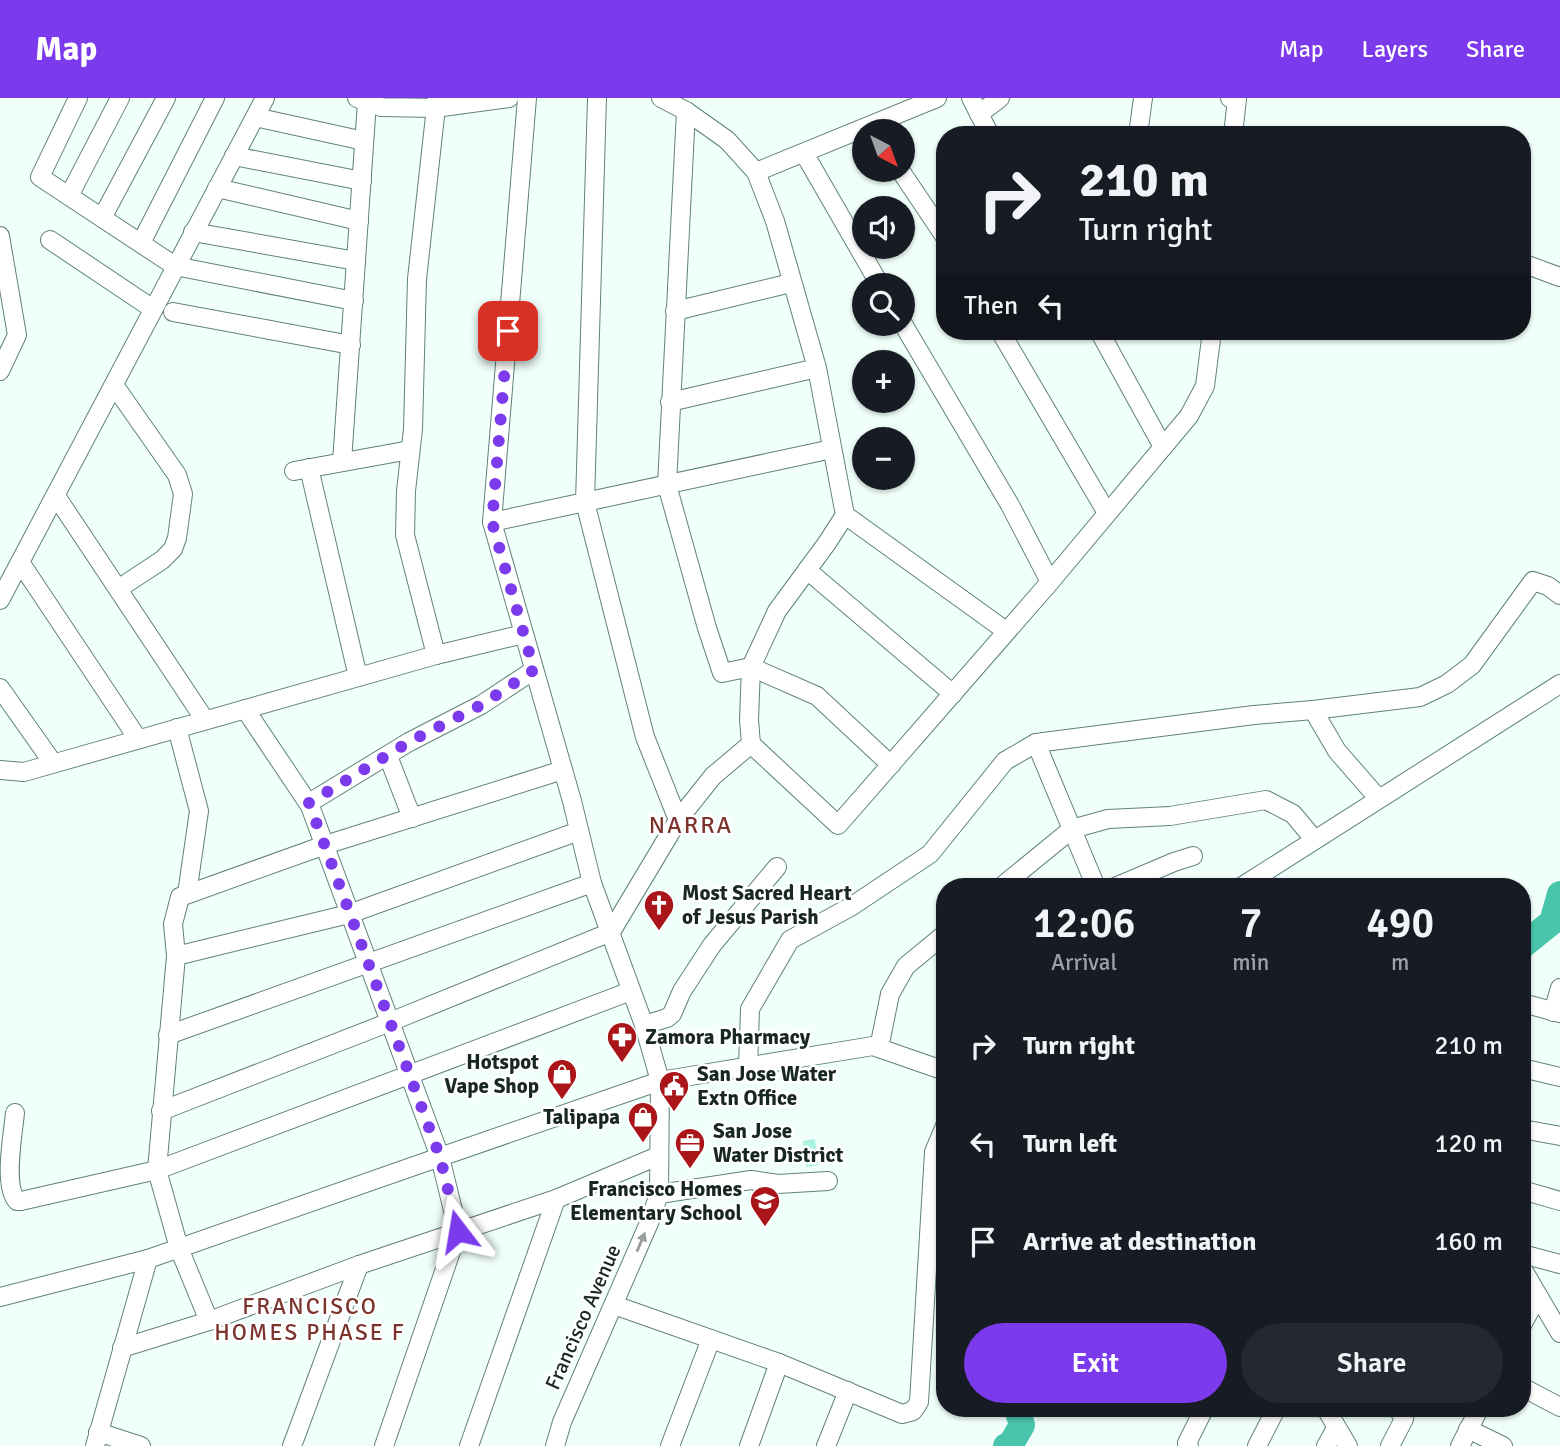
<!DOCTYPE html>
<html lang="en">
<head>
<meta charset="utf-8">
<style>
  :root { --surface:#171b24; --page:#242831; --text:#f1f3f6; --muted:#9ea1a6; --accent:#7c3aed }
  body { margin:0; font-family:Signika,sans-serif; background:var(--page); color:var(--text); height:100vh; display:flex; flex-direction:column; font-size:26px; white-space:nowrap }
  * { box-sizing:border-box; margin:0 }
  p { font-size:23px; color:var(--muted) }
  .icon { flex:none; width:38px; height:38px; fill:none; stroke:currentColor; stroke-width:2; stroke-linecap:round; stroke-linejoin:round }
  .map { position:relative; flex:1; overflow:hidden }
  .sheet { position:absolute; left:936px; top:780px; width:595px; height:539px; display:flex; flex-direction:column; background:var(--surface); border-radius:28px; box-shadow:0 2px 5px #0004 }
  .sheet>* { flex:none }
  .hud { position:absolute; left:936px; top:28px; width:595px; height:214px; border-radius:28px; box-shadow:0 2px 5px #0004; background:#171b24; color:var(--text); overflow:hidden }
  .needle { width:46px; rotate:139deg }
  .fabs { position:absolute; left:852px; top:21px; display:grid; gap:14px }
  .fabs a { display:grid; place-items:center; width:63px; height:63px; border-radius:50%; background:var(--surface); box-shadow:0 2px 5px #0004; font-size:35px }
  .pin { position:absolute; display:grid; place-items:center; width:60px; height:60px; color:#fff; margin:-30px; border-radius:14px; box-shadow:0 4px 10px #0006 }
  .me { position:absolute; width:77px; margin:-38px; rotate:346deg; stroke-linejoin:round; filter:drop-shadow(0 0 5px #0008) }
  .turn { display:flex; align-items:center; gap:24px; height:147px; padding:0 28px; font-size:32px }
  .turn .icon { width:91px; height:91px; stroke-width:2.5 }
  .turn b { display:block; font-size:49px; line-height:60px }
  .then { display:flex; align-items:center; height:66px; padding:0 28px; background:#0003; gap:14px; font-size:26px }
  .eta { display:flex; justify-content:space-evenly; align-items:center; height:119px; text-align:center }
  .eta b { font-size:42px; font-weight:600; line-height:49px }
  .cta { display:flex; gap:14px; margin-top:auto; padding:14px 28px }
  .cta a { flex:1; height:80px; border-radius:42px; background:var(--accent); color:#fff; font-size:28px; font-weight:600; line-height:80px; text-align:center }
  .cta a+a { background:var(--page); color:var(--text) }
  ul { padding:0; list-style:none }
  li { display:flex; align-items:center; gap:21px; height:98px; padding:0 28px }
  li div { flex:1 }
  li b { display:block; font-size:26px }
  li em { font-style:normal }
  header { display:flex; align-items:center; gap:42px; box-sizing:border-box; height:98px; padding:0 35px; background:var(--accent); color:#fff }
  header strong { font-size:33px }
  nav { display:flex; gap:38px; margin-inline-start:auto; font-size:24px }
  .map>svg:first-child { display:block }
  .green { fill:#acf2e0 }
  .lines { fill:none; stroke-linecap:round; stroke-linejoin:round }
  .river { stroke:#49c5ac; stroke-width:26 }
  .minor-casing { stroke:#608279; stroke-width:20 }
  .minor { stroke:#fff; stroke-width:18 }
  .oneway { fill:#979e9c }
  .route { stroke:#7c3aed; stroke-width:12; stroke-dasharray:0 21.6 }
  .labels { text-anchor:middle; stroke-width:5; stroke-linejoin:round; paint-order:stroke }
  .poi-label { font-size:21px; font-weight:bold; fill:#182723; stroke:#fff; text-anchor:start }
  .street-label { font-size:21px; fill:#182723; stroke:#fff }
  .neighbourhood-label { font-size:23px; letter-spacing:2px; fill:#7b342e; stroke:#fff }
  .quarter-label { font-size:24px; letter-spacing:2px; fill:#7b342e; stroke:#fff }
</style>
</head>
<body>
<header>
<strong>Map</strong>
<nav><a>Map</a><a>Layers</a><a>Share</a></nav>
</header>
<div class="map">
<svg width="1560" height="1348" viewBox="0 0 1560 1348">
  <rect width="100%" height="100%" fill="#f0fffa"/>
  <polygon class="green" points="815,1041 818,1067 806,1069 803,1043"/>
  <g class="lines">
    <g class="river">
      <polyline points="1522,848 1552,824 1560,796"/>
      <polyline points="1006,1348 1011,1346 1022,1327 1017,1311"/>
    </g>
    <g class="minor-casing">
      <g id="minor">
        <polyline points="78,0 40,79 175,168 354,203"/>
        <polyline points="357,0 381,9 435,10 509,0"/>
        <polyline points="527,0 492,424 572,703 592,785 644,927 660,983 659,1096 649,1125 562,1324 555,1348"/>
        <polyline points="597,0 585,404 645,639 678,722"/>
        <polyline points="971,0 990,37"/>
        <polyline points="1230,0 1237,1 1233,37"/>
        <polyline points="686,13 667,387 707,530 722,575 751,569 817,598 891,667"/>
        <polyline points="979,16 1000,0"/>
        <polyline points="255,19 364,43"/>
        <polyline points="1138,37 1143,0"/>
        <polyline points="804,55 880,187"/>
        <polyline points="234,58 362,83"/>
        <polyline points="900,72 945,139"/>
        <polyline points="756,74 937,0"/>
        <polyline points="217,90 359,123"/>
        <polyline points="69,98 120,0"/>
        <polyline points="102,120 166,0"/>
        <polyline points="193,134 356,163"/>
        <polyline points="0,138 17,237 0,273"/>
        <polyline points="50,142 153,211"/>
        <polyline points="141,145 215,0"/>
        <polyline points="1522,165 1560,179"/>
        <polyline points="675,213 791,185"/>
        <polyline points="173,214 351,247"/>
        <polyline points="903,226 1010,407 1050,484"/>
        <polyline points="1000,233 1107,415"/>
        <polyline points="1099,233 1163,349"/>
        <polyline points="114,287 177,377 183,396 177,440 173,451 162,462 118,491"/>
        <polyline points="670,304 817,270"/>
        <polyline points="342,364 367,4"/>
        <polyline points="309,370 358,579"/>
        <polyline points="294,373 410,352"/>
        <polyline points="56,398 205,622"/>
        <polyline points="845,417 1006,533"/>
        <polyline points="492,424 832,351"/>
        <polyline points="20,464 138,641"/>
        <polyline points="807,472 953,596"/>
        <polyline points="0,502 265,0"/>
        <polyline points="436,557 405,437 406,393 413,331 417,181 437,0"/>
        <polyline points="0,590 53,665"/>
        <polyline points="1313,612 1337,653 1378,700"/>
        <polyline points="177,630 199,713 187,796"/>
        <polyline points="1036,645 1096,789"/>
        <polyline points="751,646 838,727 1050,484 1189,318 1205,288 1212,233"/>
        <polyline points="388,658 412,720"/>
        <polyline points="0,672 24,674 436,557 524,536"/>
        <polyline points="309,705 409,644 481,607 534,572"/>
        <polyline points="1001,789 1072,731 1108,721 1170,718 1266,702 1293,716 1314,741"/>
        <polyline points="1115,789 1174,764 1193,758"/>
        <polyline points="1241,789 1560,586"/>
        <polyline points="176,858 173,826 180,799 325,747 563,672"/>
        <polyline points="1522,905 1560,915"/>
        <polyline points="1553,914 1560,890"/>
        <polyline points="644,927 667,920 672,916 682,893 712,847 777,769"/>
        <polyline points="168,937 592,785"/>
        <polyline points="879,950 890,896 906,868 945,836"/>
        <polyline points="748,970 750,911 790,842 852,808 930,756 1005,663 1036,645 1254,617 1313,612 1420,599 1447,586 1472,567 1533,483 1548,488 1560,497"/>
        <polyline points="1522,970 1560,979"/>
        <polyline points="161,1013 390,924 611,834 678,722 713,678 751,646 749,622 751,569 777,513 827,445 845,417 817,270 775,123 756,74 727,42 686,13 661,0"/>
        <path d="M15,1015C13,1036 3,1088 17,1103H21L157,1072L631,893"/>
        <polyline points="1522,1031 1560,1038"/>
        <polyline points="1522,1092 1560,1103"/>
        <polyline points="659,1096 751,1082 778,1086 828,1083"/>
        <polyline points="1522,1156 1560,1166"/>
        <polyline points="1522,1170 1560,1235"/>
        <polyline points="0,1199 148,1161"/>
        <polyline points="614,1207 779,1265 902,1316 913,1313 919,1304 934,1054 945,1028"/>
        <polyline points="209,1223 179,1150 157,1072 176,858 349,816 579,733"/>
        <polyline points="1522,1227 1538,1198"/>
        <polyline points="122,1250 209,1223 359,1167 556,1101 658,1058"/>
        <polyline points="1522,1289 1560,1309"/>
        <polyline points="1326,1311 1348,1348"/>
        <polyline points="1468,1331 1503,1348"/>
        <polyline points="98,1334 141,1348"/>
        <polyline points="95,1348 148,1161 440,1059 310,708 245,611"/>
        <polyline points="292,1348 359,1167"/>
        <polyline points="384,1348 458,1133 440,1059 660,983 873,948 945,973"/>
        <polyline points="469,1348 556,1101"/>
        <polyline points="670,1348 711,1241"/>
        <polyline points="749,1348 779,1265"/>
        <polyline points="826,1348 848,1293"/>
        <polyline points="1189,1348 1187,1345 1204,1311"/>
        <polyline points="1257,1348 1276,1311"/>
        <polyline points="1326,1348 1336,1330"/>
        <polyline points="1390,1348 1404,1321 1398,1311"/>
        <polyline points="1460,1348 1479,1311"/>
      </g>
    </g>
    <use href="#minor" class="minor"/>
  </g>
  <defs><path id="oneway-solid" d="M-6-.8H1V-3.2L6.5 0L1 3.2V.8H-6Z" transform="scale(1.75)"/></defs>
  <use class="oneway" href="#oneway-solid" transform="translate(641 1144) rotate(-67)"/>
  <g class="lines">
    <polyline class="route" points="458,1133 440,1059 309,705 409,644 481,607 534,572 492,424 508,233"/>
  </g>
  <defs>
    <g id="church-pin" transform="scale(1.575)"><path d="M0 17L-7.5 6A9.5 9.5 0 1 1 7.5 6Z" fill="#a91519" stroke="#fff"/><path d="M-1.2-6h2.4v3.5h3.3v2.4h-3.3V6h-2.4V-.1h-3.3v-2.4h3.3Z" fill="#fff"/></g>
    <g id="pharmacy-pin" transform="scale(1.575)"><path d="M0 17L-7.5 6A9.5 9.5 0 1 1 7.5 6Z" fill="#a91519" stroke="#fff"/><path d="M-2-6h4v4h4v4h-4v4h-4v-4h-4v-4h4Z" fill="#fff"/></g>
    <g id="shop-pin" transform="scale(1.575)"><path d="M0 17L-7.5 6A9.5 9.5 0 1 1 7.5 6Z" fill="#a91519" stroke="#fff"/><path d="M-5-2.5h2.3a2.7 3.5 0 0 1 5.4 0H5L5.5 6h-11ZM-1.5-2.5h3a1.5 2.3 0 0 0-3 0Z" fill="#fff"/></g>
    <g id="civic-pin" transform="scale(1.575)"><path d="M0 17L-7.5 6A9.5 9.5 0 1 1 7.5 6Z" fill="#a91519" stroke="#fff"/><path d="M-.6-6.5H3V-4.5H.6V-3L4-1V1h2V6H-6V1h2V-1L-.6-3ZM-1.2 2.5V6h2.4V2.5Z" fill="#fff"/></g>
    <g id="office-pin" transform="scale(1.575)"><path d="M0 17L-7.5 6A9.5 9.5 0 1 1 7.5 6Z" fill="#a91519" stroke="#fff"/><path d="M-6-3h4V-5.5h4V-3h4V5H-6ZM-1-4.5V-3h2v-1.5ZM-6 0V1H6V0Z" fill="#fff"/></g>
    <g id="school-pin" transform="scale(1.575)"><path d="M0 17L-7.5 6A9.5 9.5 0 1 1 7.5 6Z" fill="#a91519" stroke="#fff"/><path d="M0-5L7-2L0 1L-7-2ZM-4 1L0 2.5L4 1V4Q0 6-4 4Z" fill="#fff"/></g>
  </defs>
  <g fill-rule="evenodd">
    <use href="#church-pin" x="659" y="807"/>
    <use href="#pharmacy-pin" x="622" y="939"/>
    <use href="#shop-pin" x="562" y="976"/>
    <use href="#civic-pin" x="674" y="988"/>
    <use href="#shop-pin" x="643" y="1019"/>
    <use href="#office-pin" x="690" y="1045"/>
    <use href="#school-pin" x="765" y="1103"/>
  </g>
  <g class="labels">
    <g class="poi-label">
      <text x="682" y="802">Most Sacred Heart<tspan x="682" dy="24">of Jesus Parish</tspan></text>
      <text x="645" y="946">Zamora Pharmacy</text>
      <text x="539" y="971" text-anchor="end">Hotspot<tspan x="539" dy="24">Vape Shop</tspan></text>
      <text x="697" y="983">San Jose Water<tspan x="697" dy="24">Extn Office</tspan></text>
      <text x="620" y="1026" text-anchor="end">Talipapa</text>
      <text x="713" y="1040">San Jose<tspan x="713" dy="24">Water District</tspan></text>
      <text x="742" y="1098" text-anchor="end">Francisco Homes<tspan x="742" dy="24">Elementary School</tspan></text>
    </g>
    <g class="street-label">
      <text transform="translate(583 1219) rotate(-66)" y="7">Francisco Avenue</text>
    </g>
    <g class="neighbourhood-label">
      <text x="310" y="1216">FRANCISCO<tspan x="310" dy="26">HOMES PHASE F</tspan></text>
    </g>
    <g class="quarter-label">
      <text x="691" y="735">NARRA</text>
    </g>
  </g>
</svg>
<div class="fabs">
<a><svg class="needle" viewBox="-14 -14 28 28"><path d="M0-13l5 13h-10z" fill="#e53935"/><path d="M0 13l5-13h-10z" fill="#9ea1a6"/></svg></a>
<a><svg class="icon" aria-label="sound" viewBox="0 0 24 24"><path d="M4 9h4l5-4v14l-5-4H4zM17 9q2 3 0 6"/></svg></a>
<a><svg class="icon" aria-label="search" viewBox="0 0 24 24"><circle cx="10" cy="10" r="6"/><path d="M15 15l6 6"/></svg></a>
<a>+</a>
<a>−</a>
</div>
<div class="pin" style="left:508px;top:233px;background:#d93025"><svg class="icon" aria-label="arrive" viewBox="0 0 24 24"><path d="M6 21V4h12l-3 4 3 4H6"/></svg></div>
<svg class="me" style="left:458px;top:1133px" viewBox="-20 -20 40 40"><path d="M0-17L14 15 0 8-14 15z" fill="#7c3aed" stroke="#fff" stroke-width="4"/></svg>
<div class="hud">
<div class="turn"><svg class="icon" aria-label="right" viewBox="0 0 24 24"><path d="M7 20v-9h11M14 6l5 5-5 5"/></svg><div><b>210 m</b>Turn right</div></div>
<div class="then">Then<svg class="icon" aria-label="left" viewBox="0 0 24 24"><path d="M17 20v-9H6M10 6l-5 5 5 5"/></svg></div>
</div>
<section class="sheet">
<div class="eta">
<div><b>12:06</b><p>Arrival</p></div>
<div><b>7</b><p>min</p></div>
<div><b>490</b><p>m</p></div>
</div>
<ul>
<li><svg class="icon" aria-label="right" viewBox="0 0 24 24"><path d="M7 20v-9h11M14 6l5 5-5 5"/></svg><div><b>Turn right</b></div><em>210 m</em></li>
<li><svg class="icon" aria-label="left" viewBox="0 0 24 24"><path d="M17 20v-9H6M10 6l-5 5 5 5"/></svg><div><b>Turn left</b></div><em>120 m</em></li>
<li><svg class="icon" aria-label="arrive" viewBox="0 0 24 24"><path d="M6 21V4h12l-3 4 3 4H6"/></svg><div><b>Arrive at destination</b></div><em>160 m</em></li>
</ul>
<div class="cta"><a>Exit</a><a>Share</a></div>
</section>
</div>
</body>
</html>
